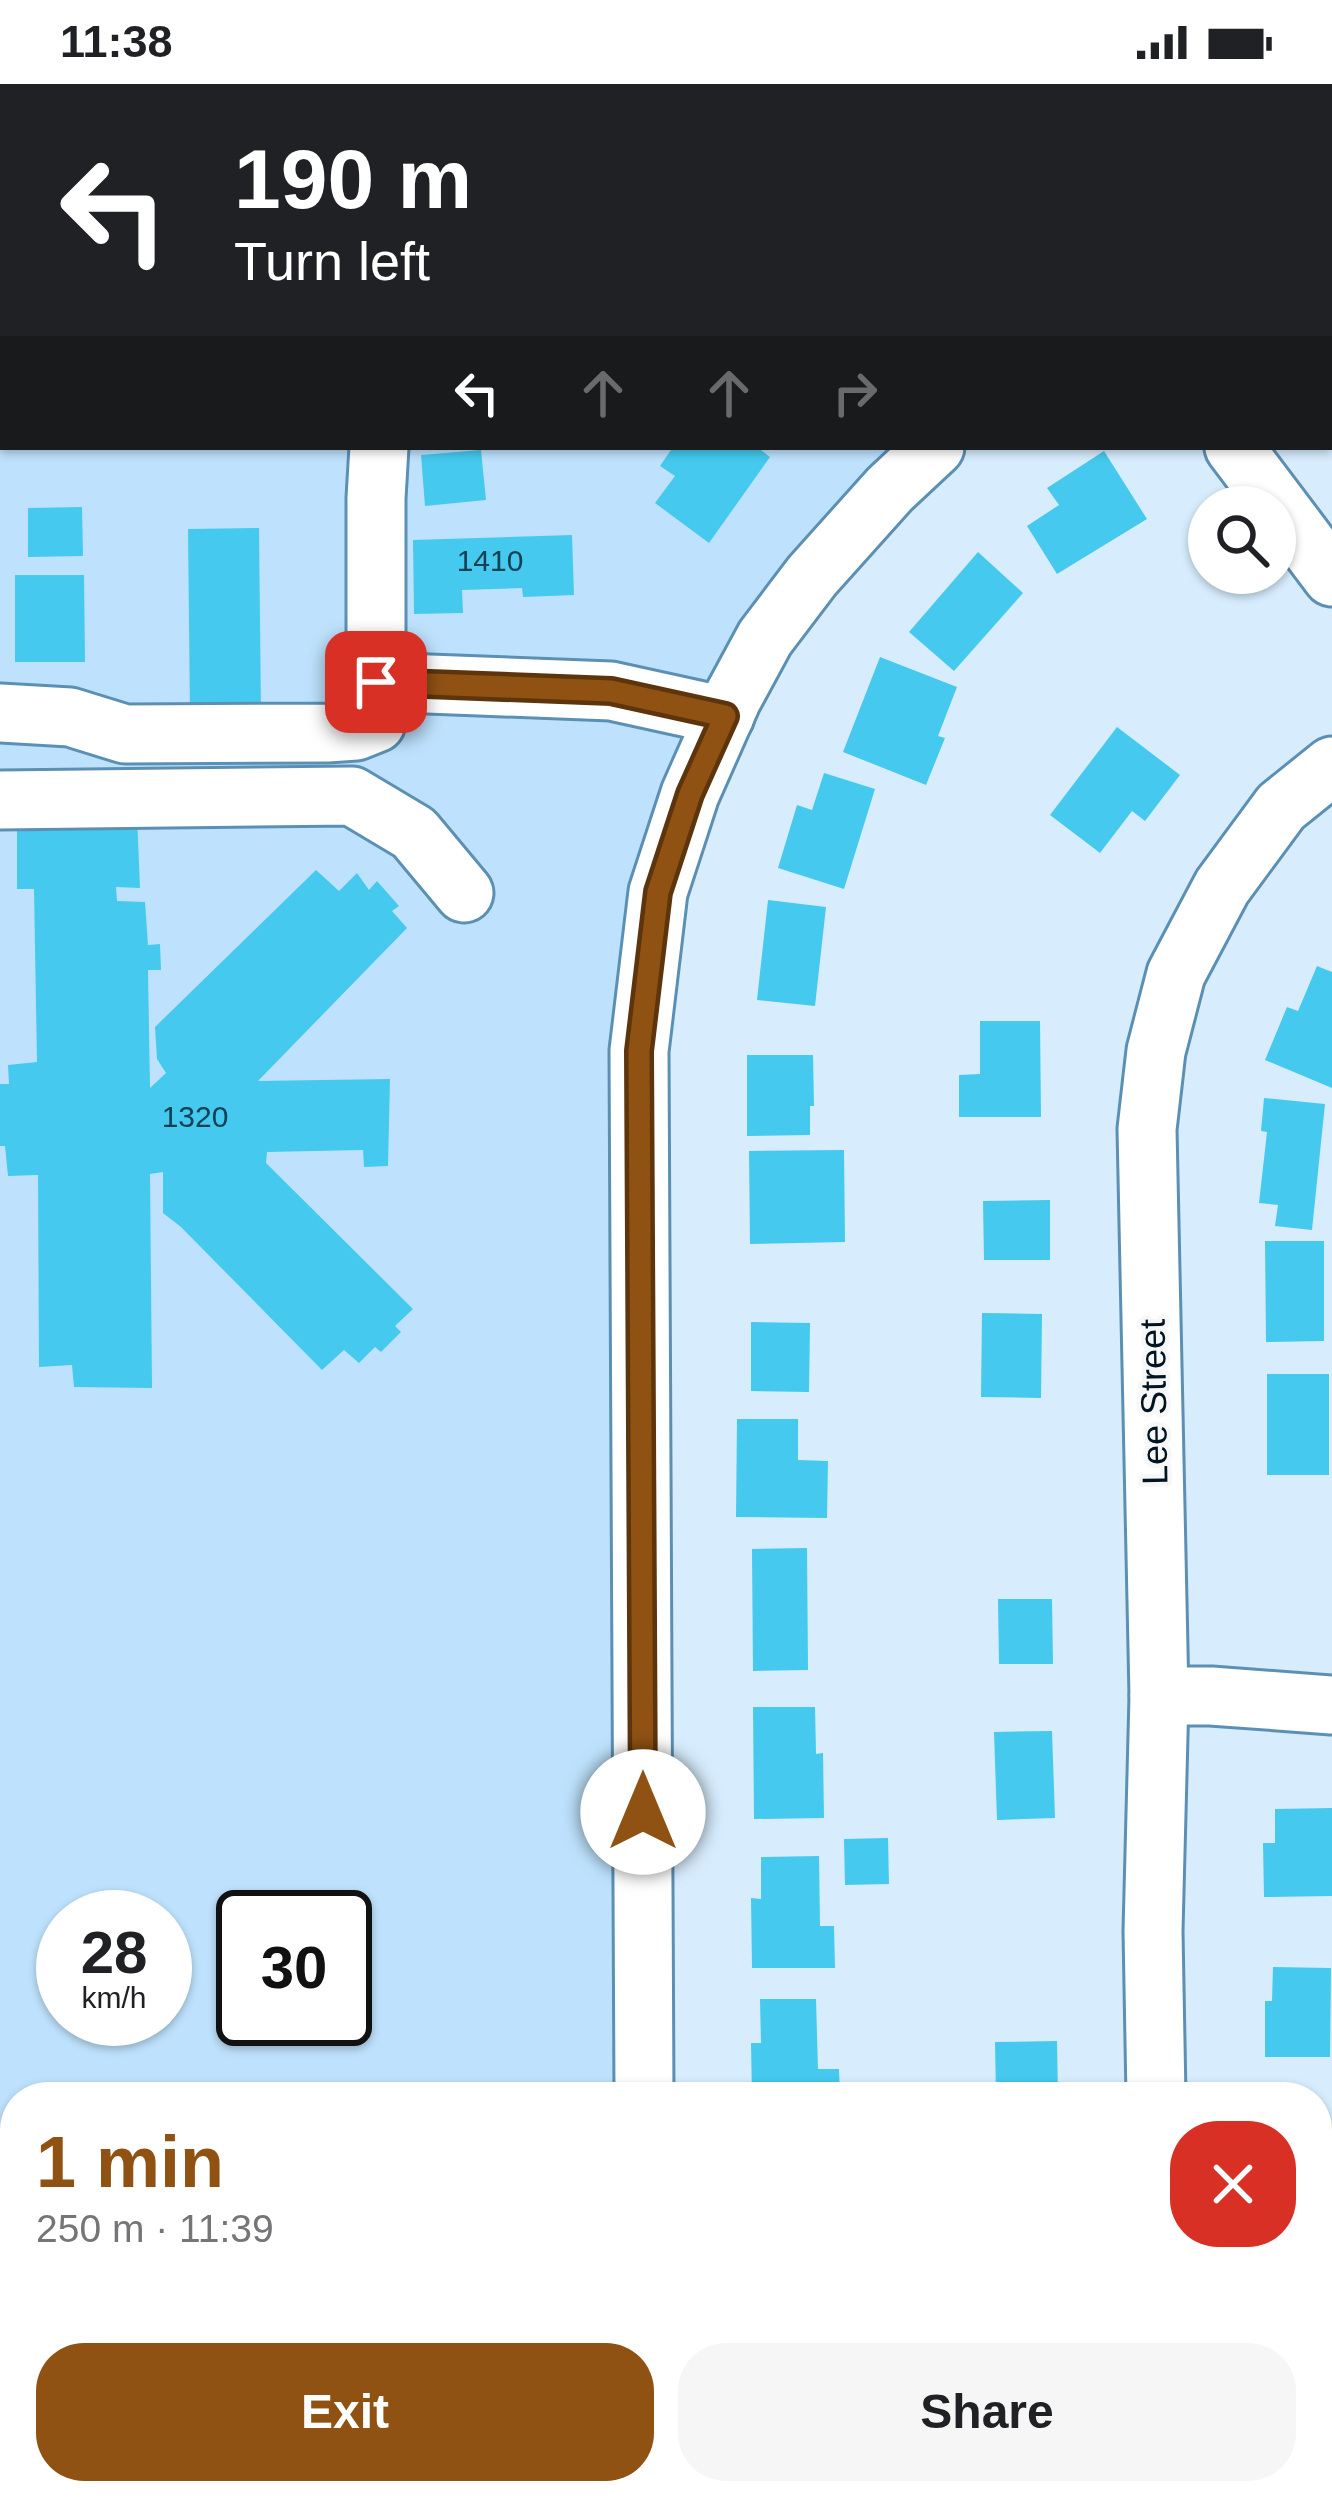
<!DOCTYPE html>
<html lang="en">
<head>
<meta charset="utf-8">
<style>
  :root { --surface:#fff; --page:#f6f6f6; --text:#202124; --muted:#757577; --accent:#8f5213 }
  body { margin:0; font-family:Helvetica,sans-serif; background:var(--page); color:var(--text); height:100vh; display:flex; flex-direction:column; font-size:45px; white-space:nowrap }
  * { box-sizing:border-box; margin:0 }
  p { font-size:39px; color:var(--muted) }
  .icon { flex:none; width:66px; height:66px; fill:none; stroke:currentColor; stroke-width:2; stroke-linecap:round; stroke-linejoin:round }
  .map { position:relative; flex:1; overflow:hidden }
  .drawer { position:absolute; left:0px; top:1998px; width:1332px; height:423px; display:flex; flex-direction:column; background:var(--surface); border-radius:48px 48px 0 0; box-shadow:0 3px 9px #0004 }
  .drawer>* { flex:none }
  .hud { position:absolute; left:0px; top:0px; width:1332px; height:366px; box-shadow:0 3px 9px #0004; background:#202124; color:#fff; overflow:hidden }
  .fabs { position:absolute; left:1188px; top:402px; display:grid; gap:24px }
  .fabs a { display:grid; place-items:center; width:108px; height:108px; border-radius:50%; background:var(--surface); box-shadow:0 3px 9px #0004; font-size:60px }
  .speed { position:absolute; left:36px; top:1806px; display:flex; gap:24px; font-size:60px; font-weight:700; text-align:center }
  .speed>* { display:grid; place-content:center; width:156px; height:156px; border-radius:50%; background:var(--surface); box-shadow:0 3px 9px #0004; line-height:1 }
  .speed small { font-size:30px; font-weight:400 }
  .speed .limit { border:6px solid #111; border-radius:18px; background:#fff; color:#111 }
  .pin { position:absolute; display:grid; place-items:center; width:102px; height:102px; color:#fff; margin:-51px; border-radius:24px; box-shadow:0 6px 18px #0006 }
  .me { position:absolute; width:132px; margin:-66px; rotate:0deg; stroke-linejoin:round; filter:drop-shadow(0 0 9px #0008) }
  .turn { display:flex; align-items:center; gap:42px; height:252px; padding:0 36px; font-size:54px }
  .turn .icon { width:156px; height:156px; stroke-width:2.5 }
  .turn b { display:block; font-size:84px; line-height:102px }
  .lanes { display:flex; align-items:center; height:114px; padding:0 36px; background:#0003; justify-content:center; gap:60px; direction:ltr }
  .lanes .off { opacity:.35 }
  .round { display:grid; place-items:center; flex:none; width:126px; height:126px; border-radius:48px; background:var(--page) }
  .headline { display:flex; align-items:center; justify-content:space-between; height:204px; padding:0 36px }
  h1 { font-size:72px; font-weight:800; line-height:90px; color:var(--accent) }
  .button { display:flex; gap:24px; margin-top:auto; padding:24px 36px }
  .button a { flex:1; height:138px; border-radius:48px; background:var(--accent); color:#fff; font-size:48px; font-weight:800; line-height:138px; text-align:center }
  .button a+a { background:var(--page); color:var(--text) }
  .status { display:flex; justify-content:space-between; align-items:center; height:84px; padding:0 60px; background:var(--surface); direction:ltr }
  .status svg { height:33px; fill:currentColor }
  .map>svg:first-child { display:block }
  .built { fill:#bee2fd; fill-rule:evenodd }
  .building { fill:#45c9ee }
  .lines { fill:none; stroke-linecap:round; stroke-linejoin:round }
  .minor-casing { stroke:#5b90b4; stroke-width:63 }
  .major-casing { stroke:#fff; stroke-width:72 }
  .highway-casing { stroke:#fff; stroke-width:72 }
  .minor { stroke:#fff; stroke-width:57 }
  .major { stroke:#d9cbf2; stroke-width:66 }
  .highway { stroke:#bfa8e9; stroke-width:66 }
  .route-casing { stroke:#5d350c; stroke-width:30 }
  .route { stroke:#8f5213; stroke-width:21 }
  .labels { text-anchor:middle; stroke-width:9; stroke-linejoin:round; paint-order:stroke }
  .number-label { font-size:30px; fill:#124154 }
  .street-label { font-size:36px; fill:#011421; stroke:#f7f7f7 }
</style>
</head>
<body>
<div class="status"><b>11:38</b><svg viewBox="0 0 49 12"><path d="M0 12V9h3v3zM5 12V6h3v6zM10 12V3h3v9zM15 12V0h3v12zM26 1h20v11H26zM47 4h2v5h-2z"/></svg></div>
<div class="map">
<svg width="1332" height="2420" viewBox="0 0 1332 2420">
  <rect width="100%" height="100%" fill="#d7edfd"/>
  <g class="built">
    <path d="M0,0H951L953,3H3V363H935L812,492L658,808L644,2013H15V2346L0,2331ZM63,1833H165V1935H63ZM243,1833H345V1935H243Z"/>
    <polygon points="72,2406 648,2406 648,2420 86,2420"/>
  </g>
  <g class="building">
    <polygon points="673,363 757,363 770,373 709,459 655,419 675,392 660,382"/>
    <polygon points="481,366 486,416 425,422 421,371"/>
    <polygon points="1104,367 1147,435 1057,490 1027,442 1059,421 1047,404"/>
    <polygon points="82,423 83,472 28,473 28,424"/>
    <polygon points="259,444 261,631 190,631 188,445"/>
    <polygon points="572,451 574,511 523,513 522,504 462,506 463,529 414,530 413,456"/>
    <polygon points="978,468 1023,509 954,587 909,548"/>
    <polygon points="15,491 84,491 85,578 15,578"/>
    <polygon points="880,573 957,603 938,652 945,654 926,701 843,668"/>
    <polygon points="1117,643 1180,691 1145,737 1132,727 1100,769 1050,731"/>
    <polygon points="824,689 875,705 844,805 778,784 797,721 812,726"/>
    <polygon points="17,732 137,732 140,804 116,803 117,817 145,818 148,861 160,860 161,886 148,886 150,1004 166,989 157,975 155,943 316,786 339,807 357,789 369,806 377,797 399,822 392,827 407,844 258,997 390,995 388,1082 364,1083 363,1066 267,1068 266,1079 413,1225 395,1242 401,1248 381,1268 375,1263 359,1279 344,1266 322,1286 181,1143 163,1129 163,1088 150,1090 152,1304 74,1303 72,1281 39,1283 38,1091 8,1092 5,1062 0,1062 0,1000 9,1000 8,981 37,978 34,805 17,805"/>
    <polygon points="768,816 826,823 815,922 757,916"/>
    <polygon points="1317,882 1332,888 1332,1004 1265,976 1287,923 1298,927"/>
    <polygon points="980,937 1040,937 1041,1033 959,1033 959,991 980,990"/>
    <polygon points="747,971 813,971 814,1022 810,1022 810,1051 747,1052"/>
    <polygon points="1264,1014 1325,1020 1312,1146 1275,1142 1278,1121 1259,1119 1267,1048 1261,1047"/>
    <polygon points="844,1066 845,1158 750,1160 749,1067"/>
    <polygon points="1050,1116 1050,1176 984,1176 983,1117"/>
    <polygon points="1265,1157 1324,1157 1324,1257 1266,1258"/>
    <polygon points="982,1229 1042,1230 1041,1314 981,1313"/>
    <polygon points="751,1238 810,1239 809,1308 751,1307"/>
    <rect x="1267" y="1290" width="62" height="101"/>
    <polygon points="737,1335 798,1335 798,1376 828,1377 827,1434 736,1433"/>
    <polygon points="807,1464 808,1586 753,1587 752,1465"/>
    <polygon points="998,1515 1052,1515 1053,1580 999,1580"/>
    <polygon points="753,1623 815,1623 816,1670 823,1669 824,1734 754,1735"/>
    <polygon points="1052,1647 1055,1734 997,1736 994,1648"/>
    <polygon points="1332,1724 1332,1812 1264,1813 1263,1759 1275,1759 1275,1725"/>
    <polygon points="888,1754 889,1800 845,1801 844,1755"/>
    <polygon points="819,1772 820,1842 834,1842 835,1884 752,1884 751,1814 761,1815 761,1773"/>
    <polygon points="1273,1883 1331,1884 1330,1973 1265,1973 1265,1917 1272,1917"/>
    <polygon points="760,1915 816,1915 818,1985 839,1985 840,2013 752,2013 751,1959 761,1959"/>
    <polygon points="1057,1957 1058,2013 996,2013 995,1958"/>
    <polygon points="1317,2071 1328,2071 1332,2159 1317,2159"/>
    <polygon points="1332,2357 1332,2418 1287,2418 1287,2406 1317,2406 1317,2358"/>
    <polygon points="305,2406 540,2406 526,2420 320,2420"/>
    <rect x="786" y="2406" width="54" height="14"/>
    <polygon points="871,2406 982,2406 982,2410 930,2411 930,2420 872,2420"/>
    <polygon points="1002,2406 1132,2406 1132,2417 1002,2420"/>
    <polygon points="1149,2406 1268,2406 1268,2420 1204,2420 1204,2411 1149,2412"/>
  </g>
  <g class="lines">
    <g class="minor-casing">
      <g id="minor">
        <polyline points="951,0 953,3"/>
        <polyline points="411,3 411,0"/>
        <polyline points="1329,17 1332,14"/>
        <polyline points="1234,363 1332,493"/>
        <polyline points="376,598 611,607 725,632"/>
        <polyline points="0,629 70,633 125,650 327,649 356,647 376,639 376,414 379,363"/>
        <polyline points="0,716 352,712 414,749 464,809"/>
        <polyline points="1159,1612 1211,1612 1332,1621"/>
        <polyline points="644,2013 639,967 658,808 690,710 732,615 765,554 812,492 890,405 935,363"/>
        <polyline points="1156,2013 1153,1847 1159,1612 1147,1045 1156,967 1176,890 1222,803 1281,723 1332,682"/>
        <polyline points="1317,2250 1332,2250"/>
        <polyline points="648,2406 648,2420"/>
      </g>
    </g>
    <g class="major-casing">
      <g id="major">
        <polyline points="0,2293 15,2306"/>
        <polyline points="120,2406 134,2420"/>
      </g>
    </g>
    <g class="highway-casing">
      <polyline id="highway" points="0,2403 23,2420"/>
    </g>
    <use href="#minor" class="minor"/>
    <use href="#major" class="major"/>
    <use href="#highway" class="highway"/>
  </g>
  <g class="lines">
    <g class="route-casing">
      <polyline id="route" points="376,598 611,607 725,632 690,710 658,808 639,967 643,1728"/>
    </g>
    <use href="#route" class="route"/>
  </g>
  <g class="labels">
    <g class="number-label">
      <text x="490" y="487">1410</text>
      <text x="195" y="1043">1320</text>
    </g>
    <g class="street-label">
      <text transform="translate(1153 1318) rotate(-91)" y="13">Lee Street</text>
    </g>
  </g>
</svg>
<div class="fabs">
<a><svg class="icon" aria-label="search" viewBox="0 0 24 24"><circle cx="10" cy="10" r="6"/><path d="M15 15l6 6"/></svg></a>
</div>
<div class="speed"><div>28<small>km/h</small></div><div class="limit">30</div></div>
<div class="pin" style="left:376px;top:598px;background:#d93025"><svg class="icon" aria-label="arrive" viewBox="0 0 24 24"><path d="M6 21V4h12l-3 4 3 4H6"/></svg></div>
<svg class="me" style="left:643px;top:1728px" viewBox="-20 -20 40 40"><circle r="19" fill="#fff"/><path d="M0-13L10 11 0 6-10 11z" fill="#8f5213"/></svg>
<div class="hud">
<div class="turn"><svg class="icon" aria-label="left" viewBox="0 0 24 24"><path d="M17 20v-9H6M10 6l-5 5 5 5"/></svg><div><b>190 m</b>Turn left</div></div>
<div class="lanes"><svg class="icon" aria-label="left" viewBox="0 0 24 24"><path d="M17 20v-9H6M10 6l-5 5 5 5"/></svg><svg class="icon off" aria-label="ahead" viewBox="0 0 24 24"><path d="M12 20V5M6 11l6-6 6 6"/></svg><svg class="icon off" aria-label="ahead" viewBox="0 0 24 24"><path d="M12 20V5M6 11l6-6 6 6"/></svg><svg class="icon off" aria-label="right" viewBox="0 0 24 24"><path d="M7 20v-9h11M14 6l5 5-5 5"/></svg></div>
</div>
<section class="drawer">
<div class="headline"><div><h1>1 min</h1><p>250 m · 11:39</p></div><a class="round" style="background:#d93025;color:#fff"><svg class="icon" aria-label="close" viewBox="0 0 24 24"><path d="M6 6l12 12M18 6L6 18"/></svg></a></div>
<div class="button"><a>Exit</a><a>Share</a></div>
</section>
</div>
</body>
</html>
